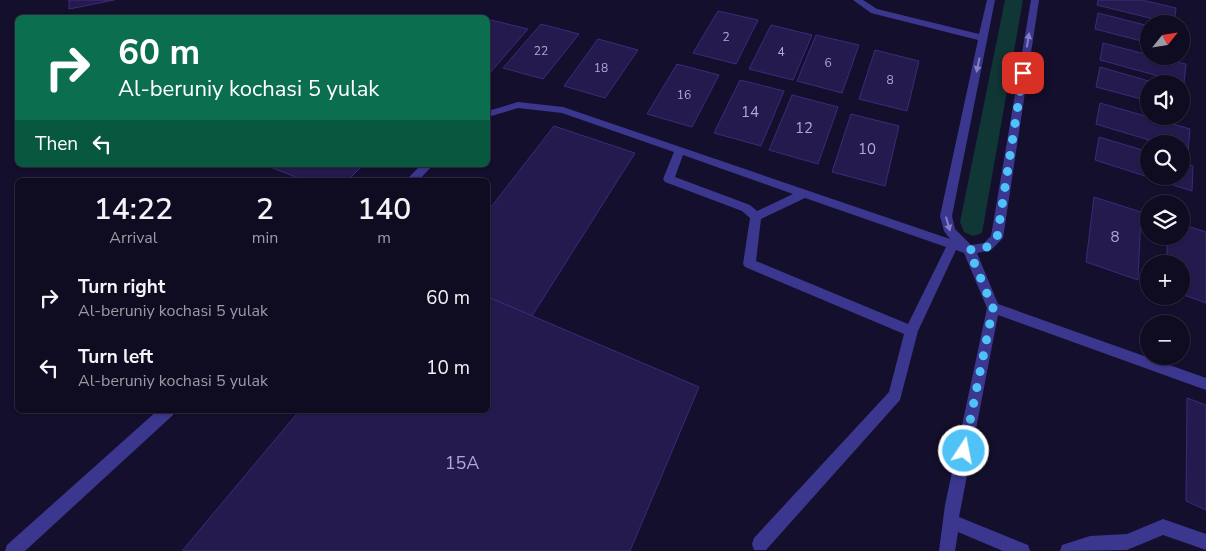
<!DOCTYPE html>
<html lang="en">
<head>
<meta charset="utf-8">
<style>
  :root { --surface:#0f0b21; --page:#18142a; --text:#f1f3f6; --muted:#9b9ba5; --line:#2f2b3f }
  body { margin:0; font-family:"Nunito Sans",sans-serif; background:var(--page); color:var(--text); height:100vh; display:flex; flex-direction:column; font-size:19px; white-space:nowrap }
  * { box-sizing:border-box; margin:0 }
  p { font-size:16px; color:var(--muted) }
  .icon { flex:none; width:28px; height:28px; fill:none; stroke:currentColor; stroke-width:2; stroke-linecap:round; stroke-linejoin:round }
  .map { position:relative; flex:1; overflow:hidden }
  .drawer { position:absolute; left:15px; top:178px; width:475px; height:235px; display:flex; flex-direction:column; background:var(--surface); border-radius:8px; box-shadow:0 1px 4px #0004,0 0 0 1px var(--line) }
  .drawer>* { flex:none }
  .banner { position:absolute; left:15px; top:15px; width:475px; height:152px; border-radius:8px; box-shadow:0 1px 4px #0004,0 0 0 1px var(--line); background:#0b6e4f; color:#fff; overflow:hidden }
  .needle { width:32px; rotate:60deg }
  .fabs { position:absolute; left:1140px; top:15px; display:grid; gap:10px }
  .fabs a { display:grid; place-items:center; width:50px; height:50px; border-radius:50%; background:var(--surface); box-shadow:0 1px 4px #0004,0 0 0 1px var(--line); font-size:25px }
  .pin { position:absolute; display:grid; place-items:center; width:42px; height:42px; color:#fff; margin:-21px; border-radius:10px; box-shadow:0 2px 8px #0006 }
  .me { position:absolute; width:55px; margin:-28px; rotate:11deg; stroke-linejoin:round; filter:drop-shadow(0 0 4px #0008) }
  .turn { display:flex; align-items:center; gap:18px; height:105px; padding:0 20px; font-size:22px }
  .turn .icon { width:65px; height:65px; stroke-width:2.5 }
  .turn b { display:block; font-size:35px; line-height:42px }
  .then { display:flex; align-items:center; height:48px; padding:0 20px; background:#0003; gap:10px; font-size:19px }
  .eta { display:flex; justify-content:space-evenly; align-items:center; height:85px; text-align:center }
  .eta b { font-size:30px; font-weight:600; line-height:35px }
  ul { padding:0; list-style:none }
  li { display:flex; align-items:center; gap:15px; height:70px; padding:0 20px }
  li div { flex:1 }
  li b { display:block; font-size:19px }
  li em { font-style:normal }
  .map>svg:first-child { display:block }
  .green { fill:#113636 }
  .building { fill:#251a4e; stroke:#3c2a7c }
  .lines { fill:none; stroke-linecap:round; stroke-linejoin:round }
  .minor { fill:#3c378e; fill-rule:evenodd }
  .oneway { fill:#8580c1 }
  .route { stroke:#4fc3f7; stroke-width:9; stroke-dasharray:0 16.2 }
  .labels { text-anchor:middle; stroke-width:4.5; stroke-linejoin:round; paint-order:stroke }
  .far-number-label { font-size:12px; fill:#b0aad3 }
  .number-label { font-size:15px; fill:#b0aad3 }
  .near-number-label { font-size:18px; fill:#b0aad3 }
</style>
</head>
<body>
<div class="map">
<svg width="1206" height="551" viewBox="0 0 1206 551">
  <rect width="100%" height="100%" fill="#140f2c"/>
  <polygon class="green" points="1005,0 1023,0 982,233 973,236 964,232 960,222"/>
  <g class="building">
    <polygon points="69,0 114,0 69,9"/>
    <polygon points="1098,0 1142,0 1176,8 1174,24 1097,5"/>
    <polygon points="718,11 758,20 736,64 693,53"/>
    <polygon points="1098,13 1149,26 1149,43 1095,29"/>
    <polygon points="491,20 528,29 489,74 488,23"/>
    <polygon points="541,24 579,34 543,79 503,68"/>
    <polygon points="771,25 812,35 793,80 749,69"/>
    <polygon points="816,35 859,45 842,93 797,81"/>
    <polygon points="598,39 638,50 605,98 564,86"/>
    <polygon points="1103,43 1149,55 1149,56 1186,64 1184,83 1100,60"/>
    <polygon points="875,50 919,61 907,111 859,99"/>
    <polygon points="677,64 719,75 692,127 647,114"/>
    <polygon points="1100,67 1159,84 1149,84 1149,101 1096,87"/>
    <polygon points="740,80 784,91 761,146 714,133"/>
    <polygon points="1181,90 1185,91 1184,112 1181,111"/>
    <polygon points="792,95 838,107 818,164 769,150"/>
    <polygon points="1100,103 1190,129 1188,152 1181,149 1181,144 1162,144 1096,124"/>
    <polygon points="851,114 899,126 885,186 832,172"/>
    <polygon points="554,126 635,153 532,316 488,297 488,211"/>
    <polygon points="1099,137 1149,152 1149,176 1181,176 1181,162 1193,166 1192,191 1095,160"/>
    <polygon points="265,165 363,165 348,180 303,180"/>
    <polygon points="1094,197 1141,212 1138,280 1086,262"/>
    <polygon points="1181,224 1206,232 1206,303 1181,294 1181,264 1167,264 1167,236 1181,236"/>
    <polygon points="488,297 699,387 630,551 182,551 300,410 488,410"/>
    <polygon points="1187,398 1206,405 1206,510 1186,501"/>
  </g>
  <g class="lines">
    <g class="minor">
      <path d="M853,0H863L877,9L979,34L987,0H995L952,216L955,229L971,245L984,243L991,236L1031,0H1039L1003,238L991,250L977,253L998,304L1206,378V390L998,315L959,517L1028,545L1030,551H1003L958,532L955,551H939L945,505L987,308L964,253L956,250L918,331L900,400L766,550H754L752,544L754,538L889,392L904,334L745,267L743,264L750,218L742,211L665,182L663,179L674,152L562,113L518,108L488,117V111L518,102L563,107L950,239L944,231L940,216L978,40L871,13ZM683,155L793,194L757,211L750,205L675,177ZM805,198L946,247L908,324L756,261L761,219Z"/>
      <polygon points="421,165 433,165 419,180 406,180"/>
      <polygon points="158,410 175,410 173,415 25,551 5,551 7,545"/>
      <polygon points="1163,519 1206,534 1206,550 1163,535 1127,550 1060,551 1062,545 1090,536 1127,534"/>
    </g>
  </g>
  <defs><path id="oneway-solid" d="M-6-.8H1V-3.2L6.5 0L1 3.2V.8H-6Z" transform="scale(1.25)"/></defs>
  <g class="oneway">
    <use href="#oneway-solid" transform="translate(1028 40) rotate(-81)"/>
    <use href="#oneway-solid" transform="translate(978 65) rotate(102)"/>
    <use href="#oneway-solid" transform="translate(948 224) rotate(74)"/>
  </g>
  <g class="lines">
    <polyline class="route" points="964,451 993,308 969,250 987,247 997,238 1023,73"/>
  </g>
  <g class="labels">
    <g class="far-number-label">
      <text x="726" y="41">2</text>
      <text x="541" y="55">22</text>
      <text x="781" y="56">4</text>
      <text x="828" y="67">6</text>
      <text x="601" y="72">18</text>
      <text x="890" y="84">8</text>
      <text x="684" y="99">16</text>
    </g>
    <g class="number-label">
      <text x="750" y="117">14</text>
      <text x="804" y="133">12</text>
      <text x="867" y="154">10</text>
      <text x="1115" y="242">8</text>
    </g>
    <g class="near-number-label">
      <text x="462" y="469">15A</text>
    </g>
  </g>
</svg>
<div class="fabs">
<a><svg class="needle" viewBox="-14 -14 28 28"><path d="M0-13l5 13h-10z" fill="#e53935"/><path d="M0 13l5-13h-10z" fill="#9b9ba5"/></svg></a>
<a><svg class="icon" aria-label="sound" viewBox="0 0 24 24"><path d="M4 9h4l5-4v14l-5-4H4zM17 9q2 3 0 6"/></svg></a>
<a><svg class="icon" aria-label="search" viewBox="0 0 24 24"><circle cx="10" cy="10" r="6"/><path d="M15 15l6 6"/></svg></a>
<a><svg class="icon" aria-label="layers" viewBox="0 0 24 24"><path d="M12 4l9 5-9 5-9-5zM3 14l9 5 9-5"/></svg></a>
<a>+</a>
<a>−</a>
</div>
<div class="pin" style="left:1023px;top:73px;background:#d93025"><svg class="icon" aria-label="arrive" viewBox="0 0 24 24"><path d="M6 21V4h12l-3 4 3 4H6"/></svg></div>
<svg class="me" style="left:964px;top:451px" viewBox="-20 -20 40 40"><circle r="17" fill="#4fc3f7" stroke="#fff" stroke-width="3"/><path d="M0-11L8 9 0 5-8 9z" fill="#fff"/></svg>
<div class="banner">
<div class="turn"><svg class="icon" aria-label="right" viewBox="0 0 24 24"><path d="M7 20v-9h11M14 6l5 5-5 5"/></svg><div><b>60 m</b>Al-beruniy kochasi 5 yulak</div></div>
<div class="then">Then<svg class="icon" aria-label="left" viewBox="0 0 24 24"><path d="M17 20v-9H6M10 6l-5 5 5 5"/></svg></div>
</div>
<section class="drawer">
<div class="eta">
<div><b>14:22</b><p>Arrival</p></div>
<div><b>2</b><p>min</p></div>
<div><b>140</b><p>m</p></div>
</div>
<ul>
<li><svg class="icon" aria-label="right" viewBox="0 0 24 24"><path d="M7 20v-9h11M14 6l5 5-5 5"/></svg><div><b>Turn right</b><p>Al-beruniy kochasi 5 yulak</p></div><em>60 m</em></li>
<li><svg class="icon" aria-label="left" viewBox="0 0 24 24"><path d="M17 20v-9H6M10 6l-5 5 5 5"/></svg><div><b>Turn left</b><p>Al-beruniy kochasi 5 yulak</p></div><em>10 m</em></li>
</ul>
</section>
</div>
</body>
</html>
